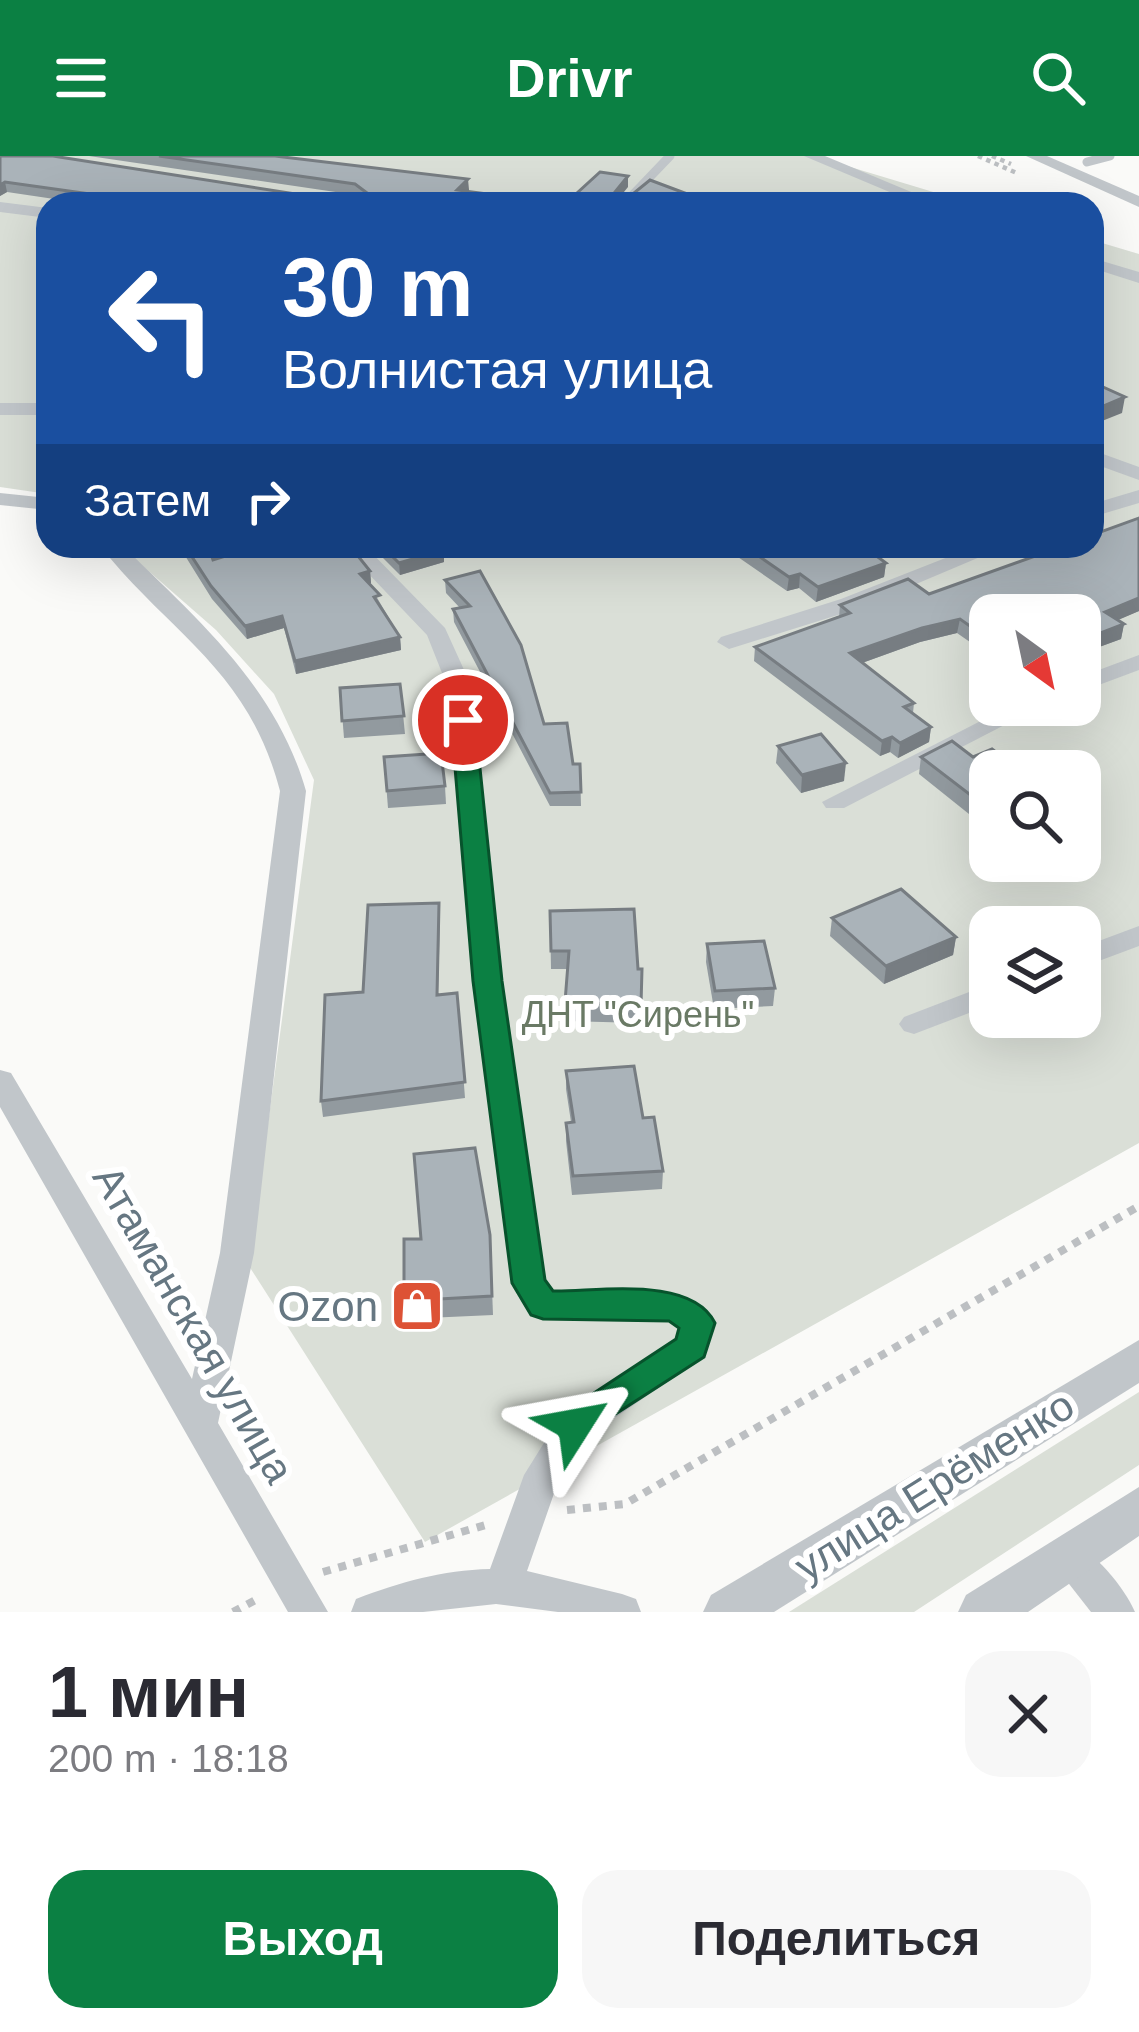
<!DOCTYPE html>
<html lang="ru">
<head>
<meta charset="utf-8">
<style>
  :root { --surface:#fff; --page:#f7f7f7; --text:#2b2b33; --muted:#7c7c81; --accent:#0b8043 }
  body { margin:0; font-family:Arial,sans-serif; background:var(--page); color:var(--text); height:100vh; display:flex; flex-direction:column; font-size:45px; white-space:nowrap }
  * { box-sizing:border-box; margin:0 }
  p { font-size:39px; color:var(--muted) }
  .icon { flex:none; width:66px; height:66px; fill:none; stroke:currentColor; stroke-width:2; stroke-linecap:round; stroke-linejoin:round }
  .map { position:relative; height:1456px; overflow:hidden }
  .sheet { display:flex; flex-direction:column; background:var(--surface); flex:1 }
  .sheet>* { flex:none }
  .top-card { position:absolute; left:36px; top:36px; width:1068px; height:366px; border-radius:36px; box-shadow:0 12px 48px #0002; background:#1a4fa0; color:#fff; overflow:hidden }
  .needle { width:78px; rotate:147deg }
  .buttons { position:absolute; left:969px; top:438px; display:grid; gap:24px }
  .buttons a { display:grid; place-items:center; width:132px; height:132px; border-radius:24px; background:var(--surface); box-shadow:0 12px 48px #0002; font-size:60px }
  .pin { position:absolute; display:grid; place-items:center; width:102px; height:102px; color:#fff; margin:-51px; border:6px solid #fff; border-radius:50%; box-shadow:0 3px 12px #0007 }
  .me { position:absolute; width:132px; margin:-66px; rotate:56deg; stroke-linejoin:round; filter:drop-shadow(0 0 9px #0008) }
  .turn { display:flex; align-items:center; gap:42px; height:252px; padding:0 48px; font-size:54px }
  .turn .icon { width:156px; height:156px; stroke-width:2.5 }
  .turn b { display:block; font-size:84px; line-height:102px }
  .then { display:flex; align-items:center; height:114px; padding:0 48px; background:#0003; gap:24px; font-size:45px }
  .round { display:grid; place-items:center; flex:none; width:126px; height:126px; border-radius:36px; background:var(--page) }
  .headline { display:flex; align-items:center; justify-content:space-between; height:204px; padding:0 48px }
  h1 { font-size:72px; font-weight:700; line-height:90px }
  .primary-button { display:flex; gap:24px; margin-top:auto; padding:24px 48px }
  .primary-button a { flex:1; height:138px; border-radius:36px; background:var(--accent); color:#fff; font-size:48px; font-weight:700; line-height:138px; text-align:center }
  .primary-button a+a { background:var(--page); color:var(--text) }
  header { display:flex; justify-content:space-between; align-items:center; height:156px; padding:0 48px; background:var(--accent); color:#fff; font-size:54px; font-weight:700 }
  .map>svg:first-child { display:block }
  .green { fill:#dadfd7; fill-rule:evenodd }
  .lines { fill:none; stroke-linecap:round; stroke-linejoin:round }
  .path-far1 { stroke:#bcbfc2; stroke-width:4.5; stroke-dasharray:4.5 4.5; stroke-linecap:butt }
  .path { stroke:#bcbfc2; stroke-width:8; stroke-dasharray:8 8; stroke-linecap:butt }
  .service { stroke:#c1c6ca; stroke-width:9 }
  .minor { fill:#c1c6ca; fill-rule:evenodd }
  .tertiary { fill:#c1c6ca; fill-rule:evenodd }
  .wall { fill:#929a9f }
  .shaded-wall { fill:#777d82 }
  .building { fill:#aab3b9; stroke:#777d82; stroke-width:3 }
  .route { fill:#0b8043; stroke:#07532c; stroke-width:3 }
  .labels { text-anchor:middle; stroke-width:12; stroke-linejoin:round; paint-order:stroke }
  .park-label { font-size:36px; fill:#6a7a65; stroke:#fff }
  .near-poi-label { font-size:42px; fill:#667782; stroke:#fff; text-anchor:end }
  .near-street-label { font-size:42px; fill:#667782; stroke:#fff }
</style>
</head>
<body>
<header><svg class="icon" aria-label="menu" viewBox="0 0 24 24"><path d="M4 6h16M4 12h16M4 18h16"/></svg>Drivr<svg class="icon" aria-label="search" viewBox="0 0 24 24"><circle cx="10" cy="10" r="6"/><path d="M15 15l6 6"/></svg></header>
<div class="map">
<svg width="1139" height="1456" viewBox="0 0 1139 1456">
  <rect width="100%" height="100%" fill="#fafaf8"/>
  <g class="green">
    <polygon points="0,0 814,0 973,48 48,48 48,338 0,331"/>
    <path d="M1092,84L1139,98V987L425,1386L249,1110L314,624L274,538L216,474L120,390H1092ZM990,459H1080V549H990ZM990,615H1080V705H990ZM990,771H1080V861H990Z"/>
    <polygon points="1139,1236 1139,1309 914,1456 789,1456"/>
  </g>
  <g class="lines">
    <g class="path-far1">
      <polyline points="978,0 1019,18"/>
      <polyline points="992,0 1011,8"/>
    </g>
    <g class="path">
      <polyline points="567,1354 625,1348 1139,1050"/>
      <polyline points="323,1416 489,1368"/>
      <polyline points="233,1456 261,1441"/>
    </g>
    <g class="service">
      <polyline points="1087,6 1110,0"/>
      <polyline points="624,48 670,0"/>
    </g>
    <g class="minor">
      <polygon points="804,0 825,0 940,48 918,48"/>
      <polygon points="1026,0 1047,0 1139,40 1139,51"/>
      <polygon points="0,46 48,52 48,62 0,56"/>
      <polygon points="1092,102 1139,116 1139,127 1092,112"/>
      <rect x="0" y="247" width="48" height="12"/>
      <polygon points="1092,294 1139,311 1139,324 1092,307"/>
      <polygon points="1139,334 1139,347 1092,361 1092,348"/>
      <polygon points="0,337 48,342 48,354 0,349"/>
      <path d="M100,390H123C198,464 276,530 306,635L254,1097L218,1267L328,1456H288L0,951V914L11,917L192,1223L220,1097L280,635C248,513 172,480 100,390Z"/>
      <path d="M342,390H365L445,472L470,527L502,825L544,1124L552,1136C595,1136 693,1124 715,1167L704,1201L588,1280L558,1326L527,1415L622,1438L636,1443L641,1456H558L496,1448L423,1456H351L356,1443C401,1426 442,1414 490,1413L524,1319L562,1258L677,1183L679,1172L670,1166L543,1163L531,1159L511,1127L474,825L446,527L427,479Z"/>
      <polygon points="976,390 1006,390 857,453 729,493 717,486 721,481 841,443"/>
      <polygon points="1139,499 1139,514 1080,536 1080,521"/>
      <polygon points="1012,549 1043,549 844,652 826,652 822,646"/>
      <polygon points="1139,770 1139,790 1080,812 1080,792"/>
      <polygon points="990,828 990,849 914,878 904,875 899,868 904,861"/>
      <path d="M1067,1384C1093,1393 1124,1431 1135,1456H1091L1048,1401L1054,1389Z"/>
    </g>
    <g class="tertiary">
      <polygon points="1139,1184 1139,1227 774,1456 703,1456 711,1439"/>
      <polygon points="1139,1331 1139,1380 1028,1456 958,1456 966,1439"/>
    </g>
  </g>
  <g class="wall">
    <polygon points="0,0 321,42 360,42 356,39 89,0 276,0 468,23 467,35 563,48 88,48 7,36 0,40"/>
    <polygon points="1139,362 1139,455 1117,464 1124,468 1121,483 1080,498 1080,459 990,459 990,500 957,477 920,486 862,507 914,547 913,557 931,571 929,586 898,602 890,596 880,600 754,505 755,491 839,461 840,449 929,438"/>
    <polygon points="179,390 208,390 213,404 370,415 371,427 369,428 400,481 401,494 296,518 284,472 247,483 212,443"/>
    <polygon points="371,390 439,390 444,394 444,406 400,419"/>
    <polygon points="722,390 911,390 880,402 886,407 884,421 816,446 799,432 787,435"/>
    <polygon points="480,415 544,568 573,608 580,608 581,650 550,650 454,466 453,453 460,452 446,437 445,424"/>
    <polygon points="400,528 405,578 344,582 340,532"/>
    <polygon points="778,590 844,625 801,637 776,607"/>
    <polygon points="384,601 445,630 446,648 388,652"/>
    <polygon points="921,601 973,601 990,615 989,674 919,618"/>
    <polygon points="550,755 638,813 642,813 640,867 565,865 568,813 551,813"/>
    <polygon points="832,762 956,781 953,799 884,828 830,780"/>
    <polygon points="440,763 438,838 457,837 465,942 323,961 321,945 363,836"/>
    <polygon points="707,788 775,832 773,850 714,853 706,806"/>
    <polygon points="566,915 643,962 663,1015 662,1033 572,1039 566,985 566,967 571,966 566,933"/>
    <polygon points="490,1079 493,1159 405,1163 404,1145"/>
  </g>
  <g class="shaded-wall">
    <polygon points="628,20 628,31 615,47 615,36"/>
    <polygon points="468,23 469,34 457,44 457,34"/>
    <polygon points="5,26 7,36 0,40 0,29"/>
    <polygon points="1125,241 1122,257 1092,269 1092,255"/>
    <polygon points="876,390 911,390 866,408 867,393"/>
    <polygon points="444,394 444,406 400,419 399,407"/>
    <polygon points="886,407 884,421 816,446 818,431"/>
    <polygon points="370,415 371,427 361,430 360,418"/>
    <polygon points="800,418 799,432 787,435 789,421"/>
    <polygon points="1139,442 1139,455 1102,471 1105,456"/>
    <polygon points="282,460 284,472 247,483 245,470"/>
    <polygon points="960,463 957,477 920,486 848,512 850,497 922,472"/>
    <polygon points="1124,468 1121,483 1080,498 1080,485"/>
    <polygon points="400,481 401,494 296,518 295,505"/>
    <polygon points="931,571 929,586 898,602 900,587"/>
    <polygon points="892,581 890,596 880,600 882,585"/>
    <polygon points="846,607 844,625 801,637 802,619"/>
    <polygon points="956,781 953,799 884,828 886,810"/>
  </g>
  <g class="building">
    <polygon points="0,0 53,0 321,42 362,42 367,37 355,28 159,0 275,0 468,23 457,34 563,48 111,48 88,45 97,39 5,26 0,29"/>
    <polygon points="600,16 628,20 615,36 623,46 650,24 714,48 565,48"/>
    <polygon points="1092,226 1125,241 1092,255"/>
    <polygon points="1139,362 1139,442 1105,456 1124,468 1080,485 1080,459 990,459 990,484 960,463 922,472 850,497 914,547 904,551 931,571 900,587 892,581 882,585 755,491 850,457 840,449 908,423 929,438 1063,390 1092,390 1092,379"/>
    <polygon points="185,390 208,390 213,404 258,390 350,390 370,415 360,418 380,439 374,441 400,481 295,505 282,460 245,470 211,430"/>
    <polygon points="382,390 439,390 444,394 399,407"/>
    <polygon points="744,390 876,390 867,393 886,407 818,431 800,418 789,421"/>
    <polygon points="480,415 521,489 544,568 567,567 573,608 580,608 581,636 550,637 453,453 470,450 445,424"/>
    <polygon points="400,528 404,560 342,565 340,532"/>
    <polygon points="821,578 846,607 802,619 778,590"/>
    <polygon points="952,585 973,601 992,593 1021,615 990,615 990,654 921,601"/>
    <polygon points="441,597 445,630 387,635 384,601"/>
    <polygon points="901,733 956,781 886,810 832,762"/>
    <polygon points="439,747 437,839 457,837 465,926 321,945 325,839 363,836 368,749"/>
    <polygon points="634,753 638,813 642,813 641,849 565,846 569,795 551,795 550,755"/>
    <polygon points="764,785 775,832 715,835 707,788"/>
    <polygon points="634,910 643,962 654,961 663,1015 573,1020 566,967 574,966 566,915"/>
    <polygon points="475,992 490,1079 492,1140 404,1145 404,1083 421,1083 414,998"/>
  </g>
  <path class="route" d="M463,557L475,564L502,825L545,1124L553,1135C597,1136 691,1119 715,1167L704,1201L575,1284L562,1280L557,1269L562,1258L676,1183L679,1172L669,1165L543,1163L531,1159L512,1127L473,825L451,564Z"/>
  <defs>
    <g id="shop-square" transform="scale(2.7)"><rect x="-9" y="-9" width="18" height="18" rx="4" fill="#dd5235" stroke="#fff"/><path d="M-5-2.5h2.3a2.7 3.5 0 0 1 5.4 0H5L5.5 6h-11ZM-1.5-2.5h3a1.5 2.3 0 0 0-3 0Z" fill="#fff"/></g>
  </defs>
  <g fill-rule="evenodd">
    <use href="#shop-square" x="417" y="1150"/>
  </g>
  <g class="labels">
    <g class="park-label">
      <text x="638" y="871">ДНТ "Сирень"</text>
    </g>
    <g class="near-poi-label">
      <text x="378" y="1165">Ozon</text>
    </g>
    <g class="near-street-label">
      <text transform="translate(194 1168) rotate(60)" y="15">Атаманская улица</text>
      <text transform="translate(934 1329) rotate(-32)" y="15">улица Ерёменко</text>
    </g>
  </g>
</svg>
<div class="buttons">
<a><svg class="needle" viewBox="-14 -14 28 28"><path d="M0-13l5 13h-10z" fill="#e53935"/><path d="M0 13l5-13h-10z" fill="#7c7c81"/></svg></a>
<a><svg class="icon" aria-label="search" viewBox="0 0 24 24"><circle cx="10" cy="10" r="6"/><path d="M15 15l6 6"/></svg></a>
<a><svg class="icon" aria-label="layers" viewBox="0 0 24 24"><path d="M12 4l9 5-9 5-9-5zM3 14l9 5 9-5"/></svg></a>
</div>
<div class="pin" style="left:463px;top:564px;background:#d93025"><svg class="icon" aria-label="arrive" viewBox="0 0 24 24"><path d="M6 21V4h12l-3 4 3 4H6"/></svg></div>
<svg class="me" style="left:575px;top:1269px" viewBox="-20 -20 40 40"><path d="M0-17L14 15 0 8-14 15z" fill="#0b8043" stroke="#fff" stroke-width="4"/></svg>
<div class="top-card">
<div class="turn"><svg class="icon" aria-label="left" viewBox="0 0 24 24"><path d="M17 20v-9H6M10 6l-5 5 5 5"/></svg><div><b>30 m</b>Волнистая улица</div></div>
<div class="then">Затем<svg class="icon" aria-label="right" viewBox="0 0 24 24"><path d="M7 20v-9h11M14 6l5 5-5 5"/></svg></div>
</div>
</div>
<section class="sheet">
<div class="headline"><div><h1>1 мин</h1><p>200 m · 18:18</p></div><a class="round"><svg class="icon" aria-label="close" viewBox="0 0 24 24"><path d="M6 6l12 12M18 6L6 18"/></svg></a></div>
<div class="primary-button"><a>Выход</a><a>Поделиться</a></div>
</section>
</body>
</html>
